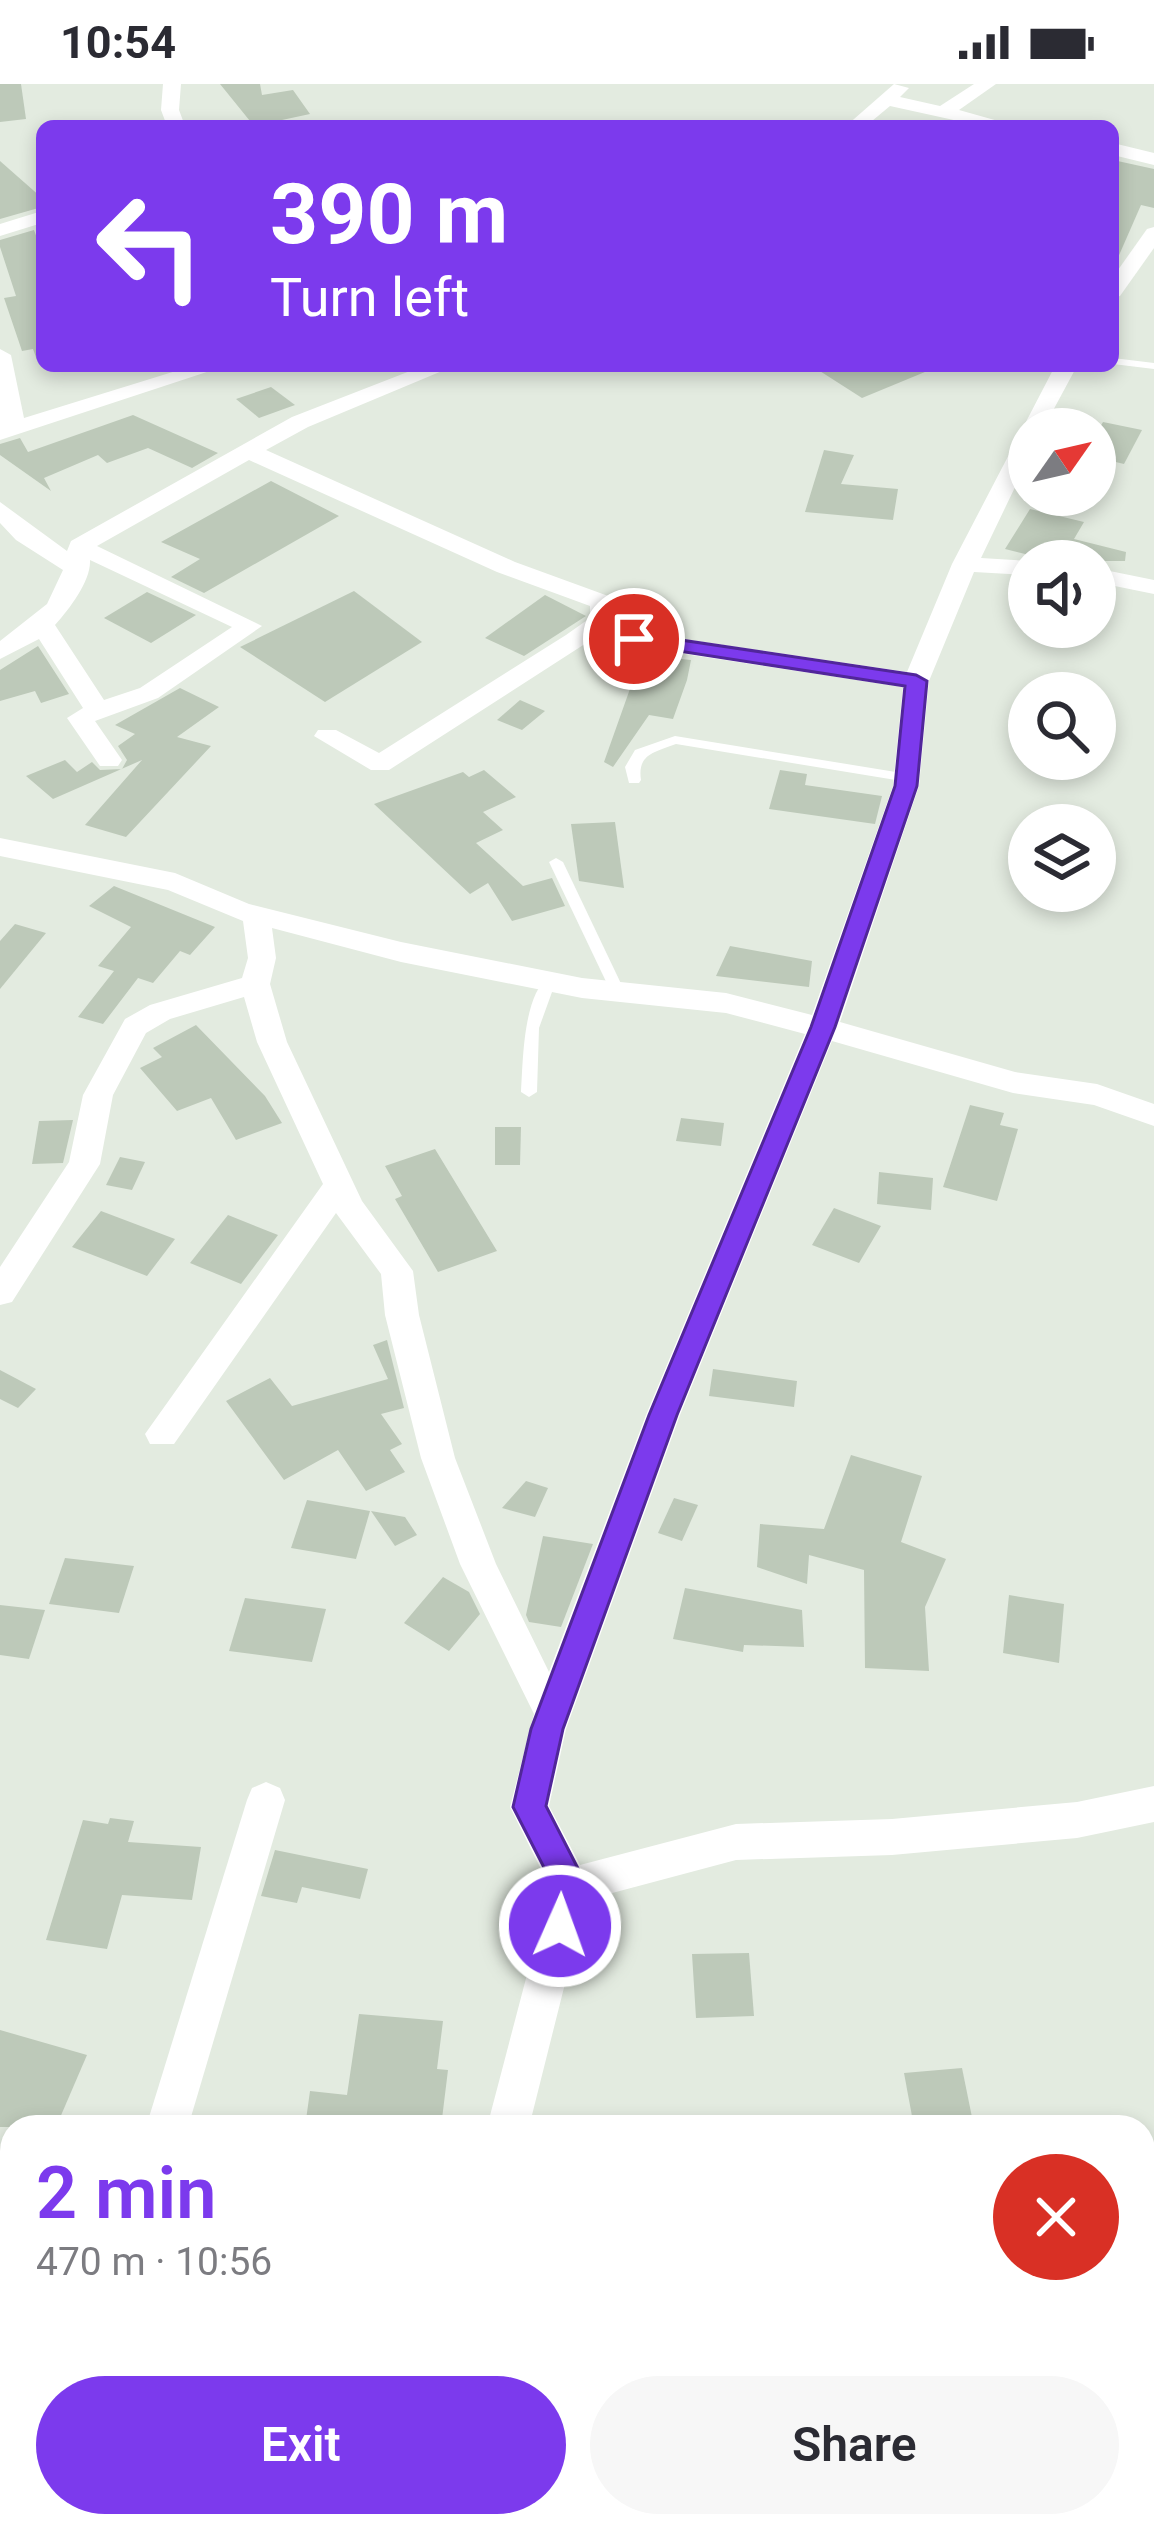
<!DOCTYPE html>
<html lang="en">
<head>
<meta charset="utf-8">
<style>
  :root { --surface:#fff; --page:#f7f7f7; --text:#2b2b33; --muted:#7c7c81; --accent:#7c3aed }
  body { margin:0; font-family:Roboto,sans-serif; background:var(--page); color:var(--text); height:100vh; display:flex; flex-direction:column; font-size:45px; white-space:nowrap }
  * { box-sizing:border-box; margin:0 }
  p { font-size:39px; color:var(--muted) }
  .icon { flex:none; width:66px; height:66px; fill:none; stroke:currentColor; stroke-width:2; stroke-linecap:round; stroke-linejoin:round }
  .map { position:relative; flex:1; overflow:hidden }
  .details { position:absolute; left:0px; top:2031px; width:1155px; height:423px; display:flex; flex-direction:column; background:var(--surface); border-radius:36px 36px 0 0; box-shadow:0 6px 18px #0003 }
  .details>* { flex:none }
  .top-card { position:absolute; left:36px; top:36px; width:1083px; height:252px; border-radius:18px; box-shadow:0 6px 18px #0003; background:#7c3aed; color:#fff; overflow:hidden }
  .needle { width:78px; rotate:56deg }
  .buttons { position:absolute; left:1008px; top:324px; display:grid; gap:24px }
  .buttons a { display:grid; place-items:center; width:108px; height:108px; border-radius:50%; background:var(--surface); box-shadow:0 6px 18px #0003; font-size:60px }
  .pin { position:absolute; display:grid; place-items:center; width:102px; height:102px; color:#fff; margin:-51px; border:6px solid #fff; border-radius:50%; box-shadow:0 3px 12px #0007 }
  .me { position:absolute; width:132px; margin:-66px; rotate:2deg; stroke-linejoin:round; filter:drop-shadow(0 0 9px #0008) }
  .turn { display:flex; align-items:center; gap:42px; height:252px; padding:0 36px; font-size:54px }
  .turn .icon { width:156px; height:156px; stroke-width:2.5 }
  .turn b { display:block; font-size:84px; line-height:102px }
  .round { display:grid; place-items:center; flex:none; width:126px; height:126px; border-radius:63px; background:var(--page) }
  .headline { display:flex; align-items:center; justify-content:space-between; height:204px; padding:0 36px }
  h1 { font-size:72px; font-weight:600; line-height:90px; color:var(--accent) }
  .primary-button { display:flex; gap:24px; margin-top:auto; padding:24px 36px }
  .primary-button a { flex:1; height:138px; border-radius:72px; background:var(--accent); color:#fff; font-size:48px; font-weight:600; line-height:138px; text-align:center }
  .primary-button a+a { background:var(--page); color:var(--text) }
  .status { display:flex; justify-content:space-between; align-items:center; height:84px; padding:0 60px; background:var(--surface); direction:ltr }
  .status svg { height:33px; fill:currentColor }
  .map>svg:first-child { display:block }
  .building { fill:#bdc9b9 }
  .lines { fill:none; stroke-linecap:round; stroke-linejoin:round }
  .service { fill:#fff; fill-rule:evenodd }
  .minor { fill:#fff; fill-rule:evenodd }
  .route { fill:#7c3aed; stroke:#51269a; stroke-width:3 }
</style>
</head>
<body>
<div class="status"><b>10:54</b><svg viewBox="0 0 49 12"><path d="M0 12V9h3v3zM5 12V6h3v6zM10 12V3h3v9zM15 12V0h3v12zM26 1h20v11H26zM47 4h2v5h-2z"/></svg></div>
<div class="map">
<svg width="1154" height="2453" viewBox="0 0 1154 2453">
  <rect width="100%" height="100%" fill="#e3ebe0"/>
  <g class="building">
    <polygon points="0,0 21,0 26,35 0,38"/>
    <polygon points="220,0 260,0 262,11 293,6 310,30 254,42"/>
    <polygon points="1113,76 1154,85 1154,124 1141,121 1113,185"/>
    <polygon points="0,77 42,114 42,123 0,135"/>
    <polygon points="34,146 42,168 42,275 37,276 33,265 22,267 4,214 16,212 0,163 0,156"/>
    <polygon points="812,282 937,282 937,283 862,314"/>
    <polygon points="271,303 295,321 259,334 236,315"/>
    <polygon points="133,331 218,369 192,384 148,364 107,379 98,371 44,394 51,407 0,371 0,360 20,354 28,368"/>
    <polygon points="1103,338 1142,346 1124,380 1095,373 1095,352"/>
    <polygon points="824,366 854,371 841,400 898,405 893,436 805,428"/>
    <polygon points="271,397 339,432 204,509 171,493 200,475 161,458"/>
    <polygon points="1030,425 1084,438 1074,455 1126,468 1125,477 1053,477 1005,465"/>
    <polygon points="354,507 422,558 325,618 240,563"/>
    <polygon points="147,508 196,531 151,559 104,534"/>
    <polygon points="545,511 586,532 524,572 485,554"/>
    <polygon points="38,562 69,610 41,619 35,607 0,617 0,586"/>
    <polygon points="642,571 691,576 687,596 673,635 649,631 613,683 604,678"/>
    <polygon points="180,604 219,623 177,653 211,662 126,753 85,741 142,676 53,715 26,692 65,676 77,688 92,678 100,686 122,685 127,676 118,662 135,650 115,641"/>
    <polygon points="520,616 545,627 522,646 497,636"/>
    <polygon points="484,686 516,713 483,728 503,746 476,759 523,802 552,794 565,822 512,837 488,799 470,810 374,720 463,688 469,693"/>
    <polygon points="780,686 807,690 805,701 882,712 875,740 769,725"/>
    <polygon points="615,738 624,804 579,797 571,740"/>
    <polygon points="114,802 215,843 190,871 180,867 153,899 138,894 103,940 78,933 114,887 98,882 131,843 89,822"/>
    <polygon points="15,840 46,849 0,905 0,857"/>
    <polygon points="730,862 812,877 809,903 716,892"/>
    <polygon points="196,941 265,1012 282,1039 236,1056 211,1014 177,1027 140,984 162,973 153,964"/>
    <polygon points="970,1021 1004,1029 1000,1041 1018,1045 997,1117 943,1103"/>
    <polygon points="681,1034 724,1039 721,1062 676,1057"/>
    <polygon points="73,1036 63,1079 32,1080 39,1037"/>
    <polygon points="495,1043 521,1043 520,1081 495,1081"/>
    <polygon points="435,1065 497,1167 438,1188 395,1115 402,1112 385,1082"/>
    <polygon points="120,1073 145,1078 132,1106 106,1101"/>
    <polygon points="879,1088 933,1094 931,1126 877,1120"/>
    <polygon points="834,1124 881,1142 859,1179 812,1161"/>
    <polygon points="101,1127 175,1155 147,1192 72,1163"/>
    <polygon points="228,1131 278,1151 241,1200 190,1179"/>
    <polygon points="387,1256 404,1324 381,1330 402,1360 390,1366 405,1388 366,1407 338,1366 284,1396 226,1317 270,1294 292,1322 388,1295 373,1261"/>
    <polygon points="713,1285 797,1297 794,1323 709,1312"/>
    <polygon points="0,1286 36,1305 18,1324 0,1315"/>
    <polygon points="851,1371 922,1392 901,1458 946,1475 925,1523 929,1587 865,1584 864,1486 809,1471 807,1500 757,1483 760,1440 824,1445"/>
    <polygon points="526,1397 548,1404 535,1433 502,1424"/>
    <polygon points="674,1414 698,1421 682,1457 658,1449"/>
    <polygon points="307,1416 370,1427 356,1475 291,1464"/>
    <polygon points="371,1427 405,1433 417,1451 395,1462"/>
    <polygon points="543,1452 593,1460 561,1543 529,1538 526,1531"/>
    <polygon points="65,1474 134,1482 119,1529 49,1520"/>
    <polygon points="443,1493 469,1508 480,1530 449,1567 404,1539"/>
    <polygon points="685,1504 802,1526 804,1563 744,1561 743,1568 673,1555"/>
    <polygon points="1009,1511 1064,1520 1059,1579 1003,1569"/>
    <polygon points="245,1514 326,1525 312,1578 229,1567"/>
    <polygon points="0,1521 45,1526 29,1575 0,1571"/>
    <polygon points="110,1734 134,1737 128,1758 201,1763 192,1816 122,1811 107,1865 46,1856 83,1736 108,1740"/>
    <polygon points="275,1766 368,1785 360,1815 302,1803 297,1819 261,1812"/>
    <polygon points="749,1869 754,1932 696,1934 692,1870"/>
    <polygon points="359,1930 443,1937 437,1985 448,1986 441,2043 305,2043 310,2007 347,2011"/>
    <polygon points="0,1946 87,1971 56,2043 0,2043"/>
    <polygon points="962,1984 974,2043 914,2043 904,1989"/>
  </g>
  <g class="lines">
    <g class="service">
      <polygon points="1113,274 1154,279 1154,285 1113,280"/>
      <path d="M675,652L908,690L915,694L908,698L676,660C655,668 637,670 641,696L639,699H629L625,683L635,666Z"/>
      <polygon points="556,774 563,778 625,908 623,912 618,913 611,908 549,778"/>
      <path d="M549,892L556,897L539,944L537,1008L529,1013L521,1008C523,976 523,912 549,892Z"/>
    </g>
    <g class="minor">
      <polygon points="163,0 181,0 179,26 185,42 167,42 161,26"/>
      <polygon points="894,0 909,4 900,13 940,22 974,0 996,0 959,26 1016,42 981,42 890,22 866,42 846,42"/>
      <polygon points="1113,59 1154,69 1154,81 1113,71"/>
      <polygon points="42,127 42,139 0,152 0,140"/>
      <polygon points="1154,143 1154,164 1120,212 1113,214 1113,193 1147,145"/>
      <polygon points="0,265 11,271 24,334 192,282 225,282 0,356"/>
      <path d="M423,282H454L308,343L266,366L515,478L611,513L614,537L609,544L907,588L952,480L1055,282H1077L1043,345H1029V374L981,474L1030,477L1029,491L974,488L929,597L919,702L840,938L1015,988L1097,1000L1154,1020V1042L1094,1021L1013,1009L832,957L680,1331L566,1645L549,1722L580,1781L736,1740L892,1735L1077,1718L1154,1702V1738L1077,1754L892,1771L736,1776L586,1816L529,2043H487L550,1803L510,1723L534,1630L460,1480L421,1374L385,1231L381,1190L336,1129L174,1360H150L145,1350L323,1100L257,958L244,913L170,935L146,949L113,1011L100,1080L12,1218L0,1221V1183L69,1078L83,1011L125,935L150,921L242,894L248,874L243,837L168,806L0,772V754L175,789L249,820L401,858L582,894L726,909L812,931L893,702L903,603L591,556L389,686H371L314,652L318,646H336L379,669L566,551L590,534V522L497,488L249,376L97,462L262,542L158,614L95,637L122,676L118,682H100L67,634L83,624L39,555L0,575V557L47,520L63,486L16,456L0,439V418L67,467L71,457L292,333ZM90,476L232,543L140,604L104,616L55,541C70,524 91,497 90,476ZM272,844L401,878L582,914L726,929L805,950L646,1331L549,1588L496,1480L455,1374L419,1231L413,1187L362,1117L287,958L270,900L276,874Z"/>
      <polygon points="1095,484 1154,496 1154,510 1095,498"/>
      <polygon points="266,1698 280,1704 285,1716 188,2043 146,2043 247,1716 252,1704"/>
      <polygon points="19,2442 67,2442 64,2453 16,2453"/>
      <polygon points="394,2442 442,2442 440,2453 392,2453"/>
    </g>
  </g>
  <polygon class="route" points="634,549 916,591 927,597 917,702 835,943 677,1331 563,1645 546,1722 587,1802 572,1853 560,1858 548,1853 543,1842 554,1803 513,1723 531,1645 649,1331 811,943 895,702 905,602 627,559 627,551"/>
</svg>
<div class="buttons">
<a><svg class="needle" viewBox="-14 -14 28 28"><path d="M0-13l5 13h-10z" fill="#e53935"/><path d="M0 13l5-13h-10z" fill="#7c7c81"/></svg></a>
<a><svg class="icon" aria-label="sound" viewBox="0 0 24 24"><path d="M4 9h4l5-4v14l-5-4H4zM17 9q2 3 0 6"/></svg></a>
<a><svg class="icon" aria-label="search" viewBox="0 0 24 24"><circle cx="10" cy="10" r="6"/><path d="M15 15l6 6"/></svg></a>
<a><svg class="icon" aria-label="layers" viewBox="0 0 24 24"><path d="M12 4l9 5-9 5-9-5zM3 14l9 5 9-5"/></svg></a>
</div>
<div class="pin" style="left:634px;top:555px;background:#d93025"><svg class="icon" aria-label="arrive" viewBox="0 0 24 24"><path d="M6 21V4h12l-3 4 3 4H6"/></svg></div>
<svg class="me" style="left:560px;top:1842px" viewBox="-20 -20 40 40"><circle r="17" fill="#7c3aed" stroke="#fff" stroke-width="3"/><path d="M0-11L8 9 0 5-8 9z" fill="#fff"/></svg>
<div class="top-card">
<div class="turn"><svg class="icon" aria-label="left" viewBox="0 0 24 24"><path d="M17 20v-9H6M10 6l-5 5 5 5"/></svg><div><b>390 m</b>Turn left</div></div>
</div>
<section class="details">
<div class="headline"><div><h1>2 min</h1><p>470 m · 10:56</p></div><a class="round" style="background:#d93025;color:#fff"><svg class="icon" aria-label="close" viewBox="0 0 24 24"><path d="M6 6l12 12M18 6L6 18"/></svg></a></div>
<div class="primary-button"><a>Exit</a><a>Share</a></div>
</section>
</div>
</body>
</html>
